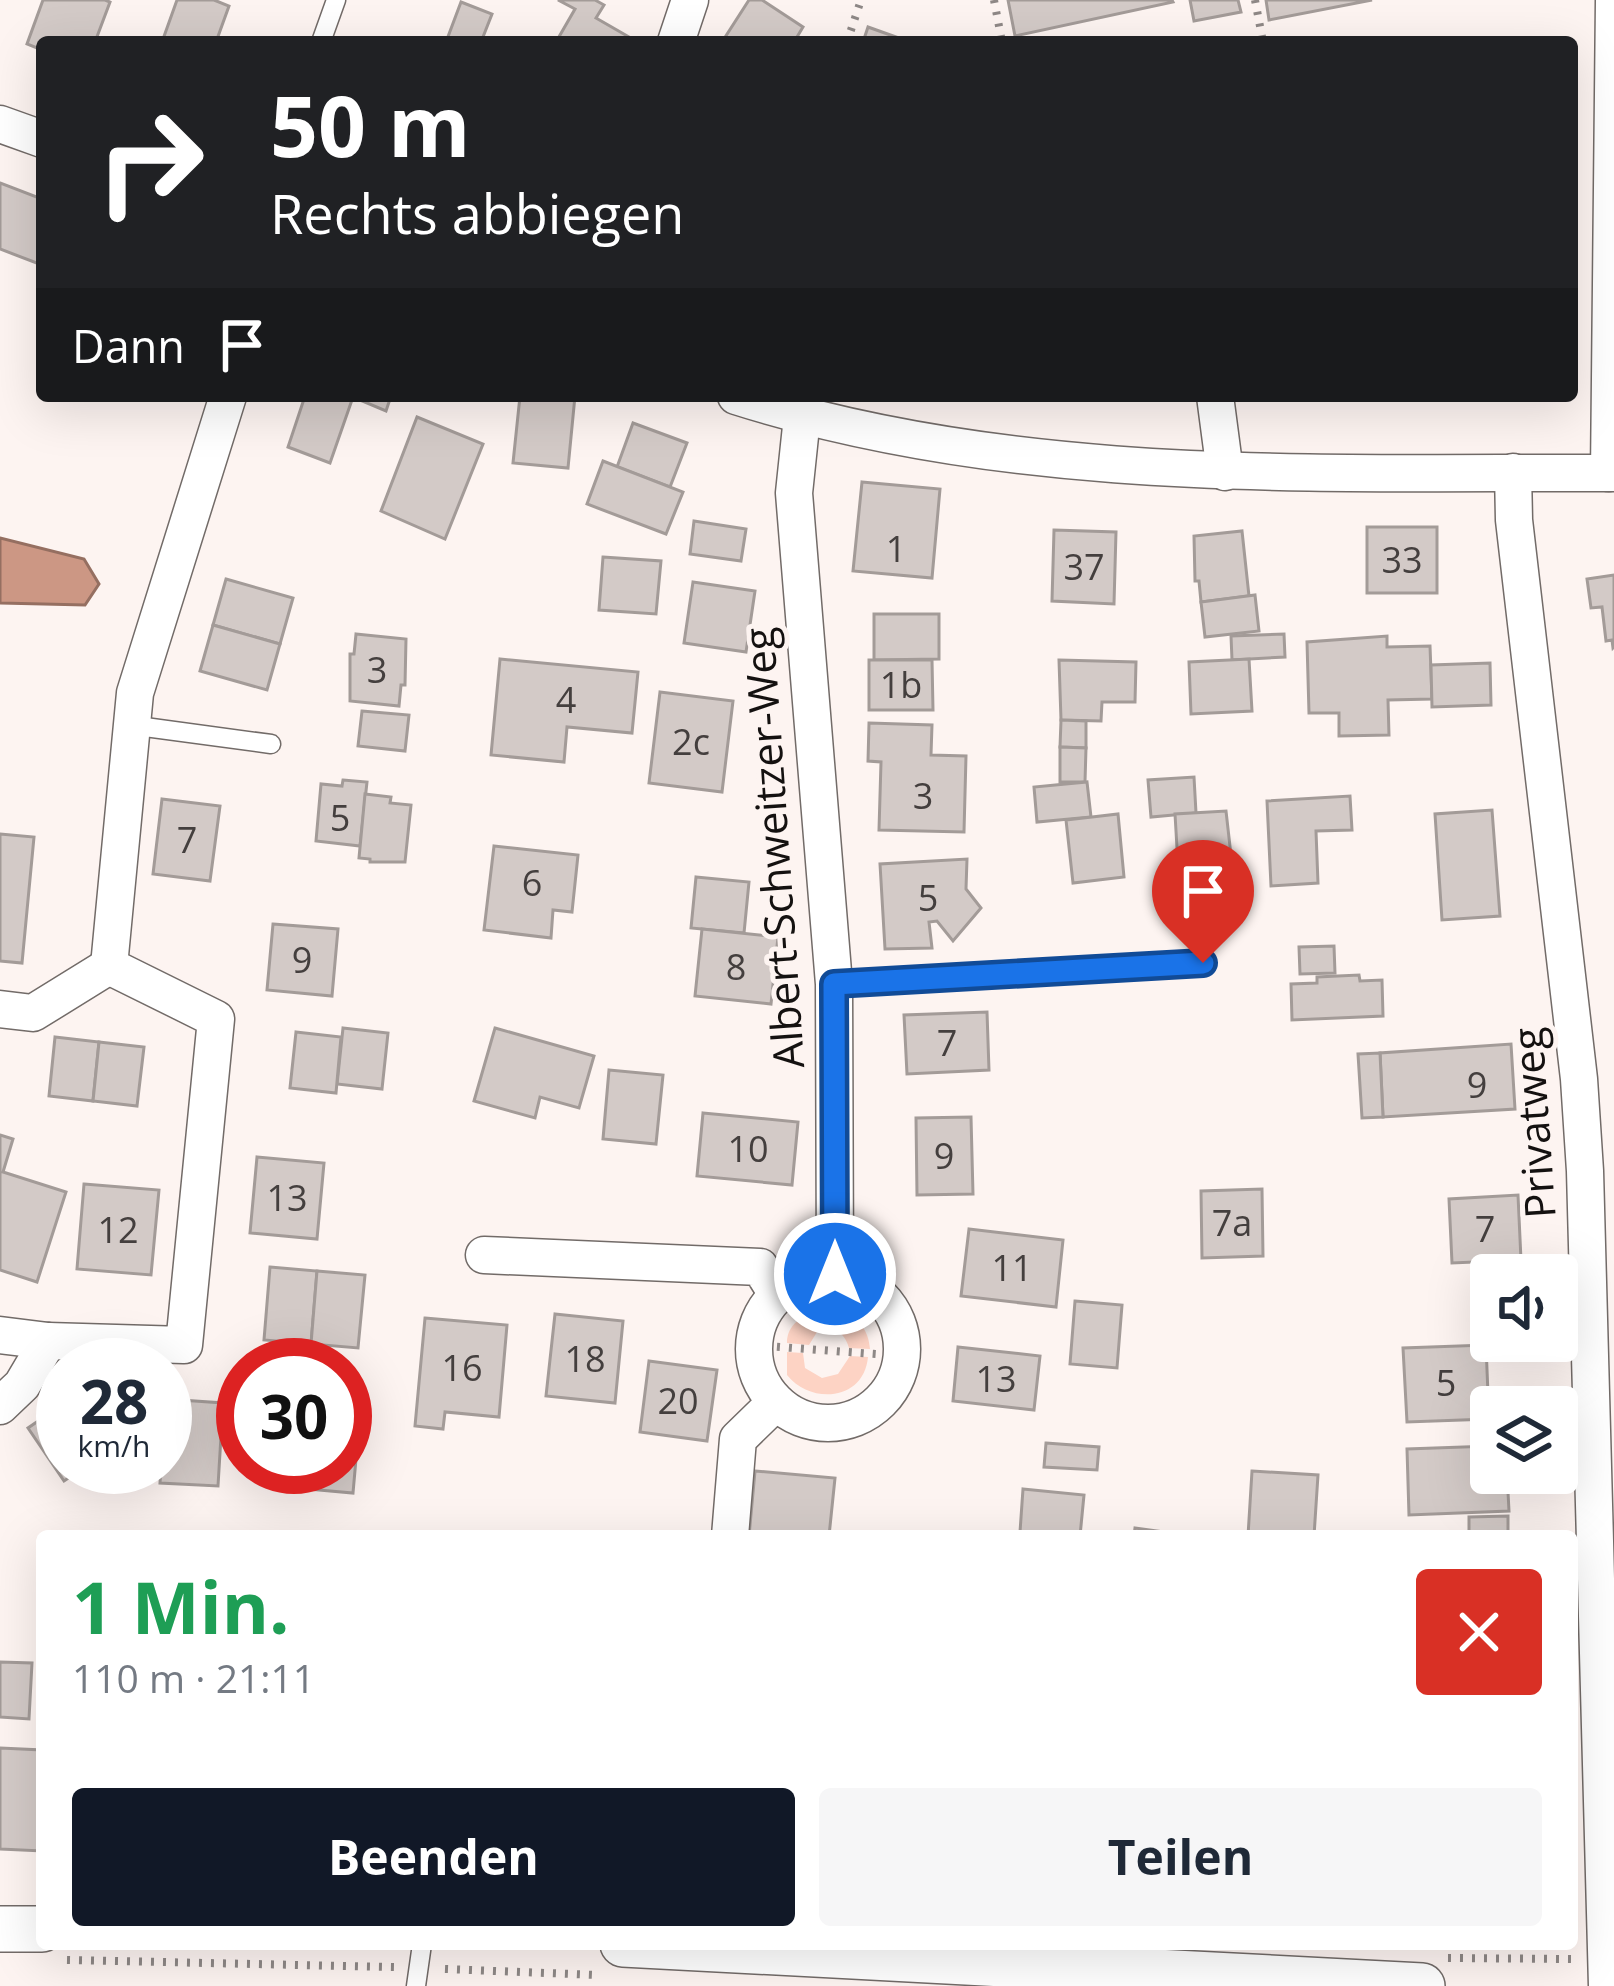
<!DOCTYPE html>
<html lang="de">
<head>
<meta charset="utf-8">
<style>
  :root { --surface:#fff; --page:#f6f6f7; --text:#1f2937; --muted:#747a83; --accent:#111827 }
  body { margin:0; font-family:"Open Sans",sans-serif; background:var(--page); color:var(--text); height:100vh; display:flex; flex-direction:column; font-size:45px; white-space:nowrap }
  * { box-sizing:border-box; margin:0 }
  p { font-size:39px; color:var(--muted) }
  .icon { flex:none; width:66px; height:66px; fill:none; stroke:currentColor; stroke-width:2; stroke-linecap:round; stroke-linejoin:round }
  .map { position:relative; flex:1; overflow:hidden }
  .sheet { position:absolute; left:36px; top:1530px; width:1542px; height:420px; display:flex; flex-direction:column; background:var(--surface); border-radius:12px; box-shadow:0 12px 48px #0002 }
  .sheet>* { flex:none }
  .hud { position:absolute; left:36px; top:36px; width:1542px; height:366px; border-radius:12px; box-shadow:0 12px 48px #0002; background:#202124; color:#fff; overflow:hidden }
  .tools { position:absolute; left:1470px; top:1254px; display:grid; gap:24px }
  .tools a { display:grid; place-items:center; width:108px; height:108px; border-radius:12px; background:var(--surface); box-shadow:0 12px 48px #0002; font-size:60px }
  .speed { position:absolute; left:36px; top:1338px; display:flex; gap:24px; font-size:60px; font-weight:700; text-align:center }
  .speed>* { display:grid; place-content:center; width:156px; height:156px; border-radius:50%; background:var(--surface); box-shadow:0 12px 48px #0002; line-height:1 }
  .speed small { font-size:30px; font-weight:400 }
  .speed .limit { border:18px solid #d22; background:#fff; color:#111 }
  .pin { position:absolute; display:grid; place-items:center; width:102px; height:102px; color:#fff; margin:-123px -51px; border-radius:50% 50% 50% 0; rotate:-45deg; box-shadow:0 0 12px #0007 }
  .pin .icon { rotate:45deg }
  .me { position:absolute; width:132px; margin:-66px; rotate:0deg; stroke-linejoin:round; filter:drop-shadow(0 0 9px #0008) }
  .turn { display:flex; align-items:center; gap:42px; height:252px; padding:0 36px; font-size:54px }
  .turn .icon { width:156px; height:156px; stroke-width:2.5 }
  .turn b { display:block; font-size:84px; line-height:102px }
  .then { display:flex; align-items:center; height:114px; padding:0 36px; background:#0003; gap:24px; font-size:45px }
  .round { display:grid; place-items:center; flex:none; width:126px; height:126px; border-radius:12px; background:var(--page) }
  .head { display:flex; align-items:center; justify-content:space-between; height:204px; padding:0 36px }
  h1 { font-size:72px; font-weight:700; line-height:90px; color:#1e9e55 }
  .cta { display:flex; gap:24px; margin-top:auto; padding:24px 36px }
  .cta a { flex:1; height:138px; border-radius:12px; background:var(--accent); color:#fff; font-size:48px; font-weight:700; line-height:138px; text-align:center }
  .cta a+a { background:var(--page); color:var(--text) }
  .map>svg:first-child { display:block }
  .green { fill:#fdd3c4 }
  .water { fill:#cc9784; stroke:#956f61; stroke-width:3 }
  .building { fill:#d3cac7; stroke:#a39b98; stroke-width:3 }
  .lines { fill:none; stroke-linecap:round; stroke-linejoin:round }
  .service-casing { stroke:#726b68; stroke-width:21 }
  .minor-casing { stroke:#726b68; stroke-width:39 }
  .tertiary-casing { stroke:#726b68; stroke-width:48 }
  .path { stroke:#8e8886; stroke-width:8; stroke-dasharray:3 9; stroke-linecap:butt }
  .service { stroke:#fff; stroke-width:18 }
  .minor { stroke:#fff; stroke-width:36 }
  .tertiary { stroke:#fff; stroke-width:45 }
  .route-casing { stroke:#114b97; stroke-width:30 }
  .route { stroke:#1a73e8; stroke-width:21 }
  .labels { text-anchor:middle; stroke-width:10; stroke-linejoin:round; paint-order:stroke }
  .number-label { font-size:36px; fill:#443f3e }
  .street-label { font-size:42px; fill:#141110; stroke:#fdf4f1 }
</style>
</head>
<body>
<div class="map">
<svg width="1614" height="1986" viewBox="0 0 1614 1986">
  <rect width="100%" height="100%" fill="#fdf4f1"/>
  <g class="green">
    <path d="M820,1309C847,1308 868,1321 870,1349L849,1348C845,1333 833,1324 817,1332L809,1345L787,1343C787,1324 803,1315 820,1309Z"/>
    <path d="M787,1352L803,1353L805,1368L822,1378L838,1374L850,1356L868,1357C864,1401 811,1405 787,1375Z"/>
  </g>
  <polygon class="water" points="0,538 84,559 99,584 85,605 0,603"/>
  <g class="building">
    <polygon points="43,0 105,0 110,2 95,42 42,42 42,50 27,44"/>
    <polygon points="177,0 214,0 229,6 216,42 162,42"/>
    <polygon points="558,0 595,0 604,5 596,18 636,41 556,42 575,9"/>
    <polygon points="749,0 762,0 803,27 794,42 722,42"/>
    <polygon points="1008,0 1172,0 1173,2 1015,36"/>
    <polygon points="1190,0 1238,0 1241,12 1194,21"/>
    <polygon points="1266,0 1372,0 1269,20"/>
    <polygon points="461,2 492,14 481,42 446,42"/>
    <polygon points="868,27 910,42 863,42"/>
    <polygon points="0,183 42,199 42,265 0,249"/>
    <polygon points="305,396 391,396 386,411 353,397 330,463 288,447"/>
    <polygon points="520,396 575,396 568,468 513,463"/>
    <polygon points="417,417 483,444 445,539 381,511"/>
    <polygon points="633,423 687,443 670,487 617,467"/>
    <polygon points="603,461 683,492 666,534 587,504"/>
    <polygon points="862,482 940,489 932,578 853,571"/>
    <polygon points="694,521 746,529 741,561 690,554"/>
    <rect x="1367" y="527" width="70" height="66"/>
    <polygon points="1054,530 1116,532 1114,604 1052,601"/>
    <polygon points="1242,531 1249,596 1201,602 1199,581 1195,581 1194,536"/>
    <polygon points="603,557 661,561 656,614 599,610"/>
    <polygon points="1614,575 1614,647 1613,648 1612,640 1606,641 1602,607 1591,608 1587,579"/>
    <polygon points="226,579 293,598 280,644 213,625"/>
    <polygon points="693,582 755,591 746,652 684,643"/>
    <polygon points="1255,595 1259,631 1205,637 1201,602"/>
    <polygon points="874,614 939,614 939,659 874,660"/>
    <polygon points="213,625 280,644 267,690 200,671"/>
    <polygon points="356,634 406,639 405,685 401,685 399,706 350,701 350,654 354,654"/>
    <polygon points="1284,634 1285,657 1232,660 1231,636"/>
    <polygon points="1387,636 1387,647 1430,646 1432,699 1388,700 1389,735 1339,736 1339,713 1309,713 1307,642"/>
    <polygon points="500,659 638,672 632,733 567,727 564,762 491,755"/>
    <polygon points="1249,659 1252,711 1191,714 1189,662"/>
    <polygon points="869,660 932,660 933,710 869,710"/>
    <polygon points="1059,660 1136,662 1135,702 1102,702 1101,721 1061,720"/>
    <polygon points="1490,663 1491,705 1432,707 1431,665"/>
    <polygon points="660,692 733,701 722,792 649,783"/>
    <polygon points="362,711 409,715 405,751 358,746"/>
    <polygon points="1061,720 1086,721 1086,748 1060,747"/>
    <polygon points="869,723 932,725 931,755 966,756 964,832 879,830 881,762 868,761"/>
    <polygon points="1060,747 1086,748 1085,782 1060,782"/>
    <polygon points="1194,777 1196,813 1151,817 1148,780"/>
    <polygon points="343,780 367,782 360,846 316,841 321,784 342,786"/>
    <polygon points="1087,782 1091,817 1037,822 1034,787"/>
    <polygon points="365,794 391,797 390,803 411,805 405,862 370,862 370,859 359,858"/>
    <polygon points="1350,796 1352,830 1316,831 1318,883 1271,886 1267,801"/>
    <polygon points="162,799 220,806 210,881 153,874"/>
    <polygon points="1492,810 1500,916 1442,920 1435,814"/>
    <polygon points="1226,811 1234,882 1179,882 1175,814"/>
    <polygon points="1118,814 1124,877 1073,883 1066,820"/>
    <polygon points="0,834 34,837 22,963 0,961"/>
    <polygon points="494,846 578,855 572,912 553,910 551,938 484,930"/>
    <polygon points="967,859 966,889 981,908 953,941 937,921 929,922 932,948 885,949 880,864"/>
    <polygon points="696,877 749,882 744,933 691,928"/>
    <polygon points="273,924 338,929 332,996 267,990"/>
    <polygon points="702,929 778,937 771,1004 695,996"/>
    <polygon points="1334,946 1335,973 1300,974 1299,947"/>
    <polygon points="1359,975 1360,981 1382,980 1383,1016 1292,1020 1291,984 1317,983 1317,977"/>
    <polygon points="987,1012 989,1070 907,1074 904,1015"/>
    <polygon points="343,1028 388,1033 382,1089 337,1084"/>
    <polygon points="495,1028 594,1056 579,1108 540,1097 535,1118 474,1101"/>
    <polygon points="296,1032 341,1037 336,1093 290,1088"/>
    <polygon points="55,1037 99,1042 93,1101 49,1096"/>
    <polygon points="99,1042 144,1047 137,1106 93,1101"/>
    <polygon points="1511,1044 1515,1109 1383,1117 1380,1053"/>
    <polygon points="1380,1053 1383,1117 1362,1118 1358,1054"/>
    <polygon points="609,1070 663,1075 656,1144 603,1139"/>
    <polygon points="703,1113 798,1122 792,1185 697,1176"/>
    <polygon points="971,1117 973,1194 917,1195 916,1118"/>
    <polygon points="0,1135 13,1139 3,1172 66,1192 37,1282 0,1270"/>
    <polygon points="257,1157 324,1163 317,1239 250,1233"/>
    <polygon points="84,1184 159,1190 151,1275 77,1269"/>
    <polygon points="1262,1189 1263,1256 1202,1258 1201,1191"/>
    <polygon points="1518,1195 1521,1260 1452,1263 1449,1199"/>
    <polygon points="969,1229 1063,1240 1056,1307 961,1296"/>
    <polygon points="270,1267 317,1271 311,1344 264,1340"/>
    <polygon points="317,1271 365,1275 358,1348 311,1344"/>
    <polygon points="1075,1301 1122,1305 1117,1368 1070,1364"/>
    <polygon points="555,1314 623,1321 615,1403 546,1396"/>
    <polygon points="425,1318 507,1325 499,1417 445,1412 443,1429 415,1426"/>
    <polygon points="1486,1345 1489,1419 1407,1422 1403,1348"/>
    <polygon points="958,1347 1040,1356 1034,1410 953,1401"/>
    <polygon points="649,1361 717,1370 707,1441 640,1432"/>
    <polygon points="166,1399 223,1403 218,1486 160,1483 161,1467 165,1467"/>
    <polygon points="63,1404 63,1467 85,1467 64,1481 28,1428"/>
    <polygon points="345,1413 360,1414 353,1493 296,1488 298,1467 345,1467"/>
    <polygon points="1046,1443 1099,1447 1097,1470 1044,1467"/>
    <polygon points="1491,1446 1491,1473 1507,1473 1509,1511 1409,1515 1407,1449"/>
    <polygon points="755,1471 835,1478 829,1536 749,1536"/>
    <polygon points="1252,1471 1318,1475 1314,1536 1248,1536"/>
    <polygon points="1023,1489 1084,1495 1080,1536 1015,1536 1020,1532"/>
    <polygon points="1508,1516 1508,1536 1469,1536 1469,1517"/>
    <polygon points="1135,1528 1193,1536 1134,1536"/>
    <polygon points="0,1662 32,1663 29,1719 0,1717"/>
    <polygon points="0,1748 42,1750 42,1851 0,1849"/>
  </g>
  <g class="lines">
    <g class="service-casing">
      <g id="service">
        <polyline points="321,42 336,0"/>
        <polyline points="130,725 271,744"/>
        <polyline points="834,984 1203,963"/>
        <polyline points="416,1986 422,1944"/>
      </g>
    </g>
    <g class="minor-casing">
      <g id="minor">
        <polyline points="676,42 690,0"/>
        <polyline points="0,124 42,139"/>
        <path d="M736,396C1019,486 1320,472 1614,473"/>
        <polyline points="1215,396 1225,472"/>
        <polyline points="802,417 794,493 834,984 835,1275"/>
        <polyline points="1513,472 1514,520 1579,1079 1585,1171 1607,1986"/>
        <polyline points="1609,473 1614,0"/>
        <polyline points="0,1009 33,1013 109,966"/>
        <polyline points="484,1255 760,1267 777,1294"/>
        <circle cx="828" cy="1349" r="74"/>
        <polyline points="0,1335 48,1341 184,1345 216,1019 109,966 135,693 228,396"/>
        <polyline points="0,1406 22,1385 48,1341"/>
        <polyline points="730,1536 738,1439 776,1402"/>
      </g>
    </g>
    <g class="tertiary-casing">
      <g id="tertiary">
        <polyline points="0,1929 42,1929"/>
        <polyline points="623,1944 1422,1986"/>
      </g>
    </g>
    <g class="path">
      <polyline points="994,0 1002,42"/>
      <polyline points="1255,0 1263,42"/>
      <polyline points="847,42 861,0"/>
      <polyline points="753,1345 902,1356"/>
      <polyline points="1448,1958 1571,1959"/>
      <polyline points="67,1960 394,1967"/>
      <polyline points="445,1969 598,1975"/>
    </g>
    <use href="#service" class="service"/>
    <use href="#minor" class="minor"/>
    <use href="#tertiary" class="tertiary"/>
  </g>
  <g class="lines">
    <g class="route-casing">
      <polyline id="route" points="835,1274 834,984 1203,963"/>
    </g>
    <use href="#route" class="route"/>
  </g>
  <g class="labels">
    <g class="number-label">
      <text x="896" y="562">1</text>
      <text x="1402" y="573">33</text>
      <text x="1084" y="580">37</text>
      <text x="377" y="683">3</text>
      <text x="901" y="698">1b</text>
      <text x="566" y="713">4</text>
      <text x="691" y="755">2c</text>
      <text x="923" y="809">3</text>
      <text x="340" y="831">5</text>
      <text x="187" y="853">7</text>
      <text x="532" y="896">6</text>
      <text x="928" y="911">5</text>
      <text x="302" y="973">9</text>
      <text x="736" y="980">8</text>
      <text x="947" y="1056">7</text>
      <text x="1477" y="1098">9</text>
      <text x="748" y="1162">10</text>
      <text x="944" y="1169">9</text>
      <text x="287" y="1211">13</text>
      <text x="1232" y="1236">7a</text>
      <text x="1485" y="1242">7</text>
      <text x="118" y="1243">12</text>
      <text x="1012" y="1281">11</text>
      <text x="585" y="1372">18</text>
      <text x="462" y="1381">16</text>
      <text x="996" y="1392">13</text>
      <text x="1446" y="1396">5</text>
      <text x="678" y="1414">20</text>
    </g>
    <g class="street-label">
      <text transform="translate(774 848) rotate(-94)" y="15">Albert-Schweitzer-Weg</text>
      <text transform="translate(1534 1123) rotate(-94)" y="15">Privatweg</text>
    </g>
  </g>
</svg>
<div class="tools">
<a><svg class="icon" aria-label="sound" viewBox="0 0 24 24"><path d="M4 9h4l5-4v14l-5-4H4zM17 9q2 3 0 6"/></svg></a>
<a><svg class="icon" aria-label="layers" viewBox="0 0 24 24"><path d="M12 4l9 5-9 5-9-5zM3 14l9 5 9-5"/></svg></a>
</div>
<div class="speed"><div>28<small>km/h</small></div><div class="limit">30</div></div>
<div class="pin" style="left:1203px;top:963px;background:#d93025"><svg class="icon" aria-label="arrive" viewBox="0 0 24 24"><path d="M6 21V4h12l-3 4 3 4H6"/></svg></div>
<svg class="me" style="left:835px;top:1274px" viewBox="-20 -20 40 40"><circle r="17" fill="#1a73e8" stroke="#fff" stroke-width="3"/><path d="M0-11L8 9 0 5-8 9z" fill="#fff"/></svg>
<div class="hud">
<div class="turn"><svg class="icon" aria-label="right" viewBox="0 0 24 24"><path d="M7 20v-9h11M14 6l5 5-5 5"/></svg><div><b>50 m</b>Rechts abbiegen</div></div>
<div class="then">Dann<svg class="icon" aria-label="arrive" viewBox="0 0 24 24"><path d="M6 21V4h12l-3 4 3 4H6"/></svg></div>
</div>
<section class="sheet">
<div class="head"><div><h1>1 Min.</h1><p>110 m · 21:11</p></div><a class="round" style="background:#d93025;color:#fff"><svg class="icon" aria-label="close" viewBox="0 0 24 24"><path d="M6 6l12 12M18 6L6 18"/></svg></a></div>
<div class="cta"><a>Beenden</a><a>Teilen</a></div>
</section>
</div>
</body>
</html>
